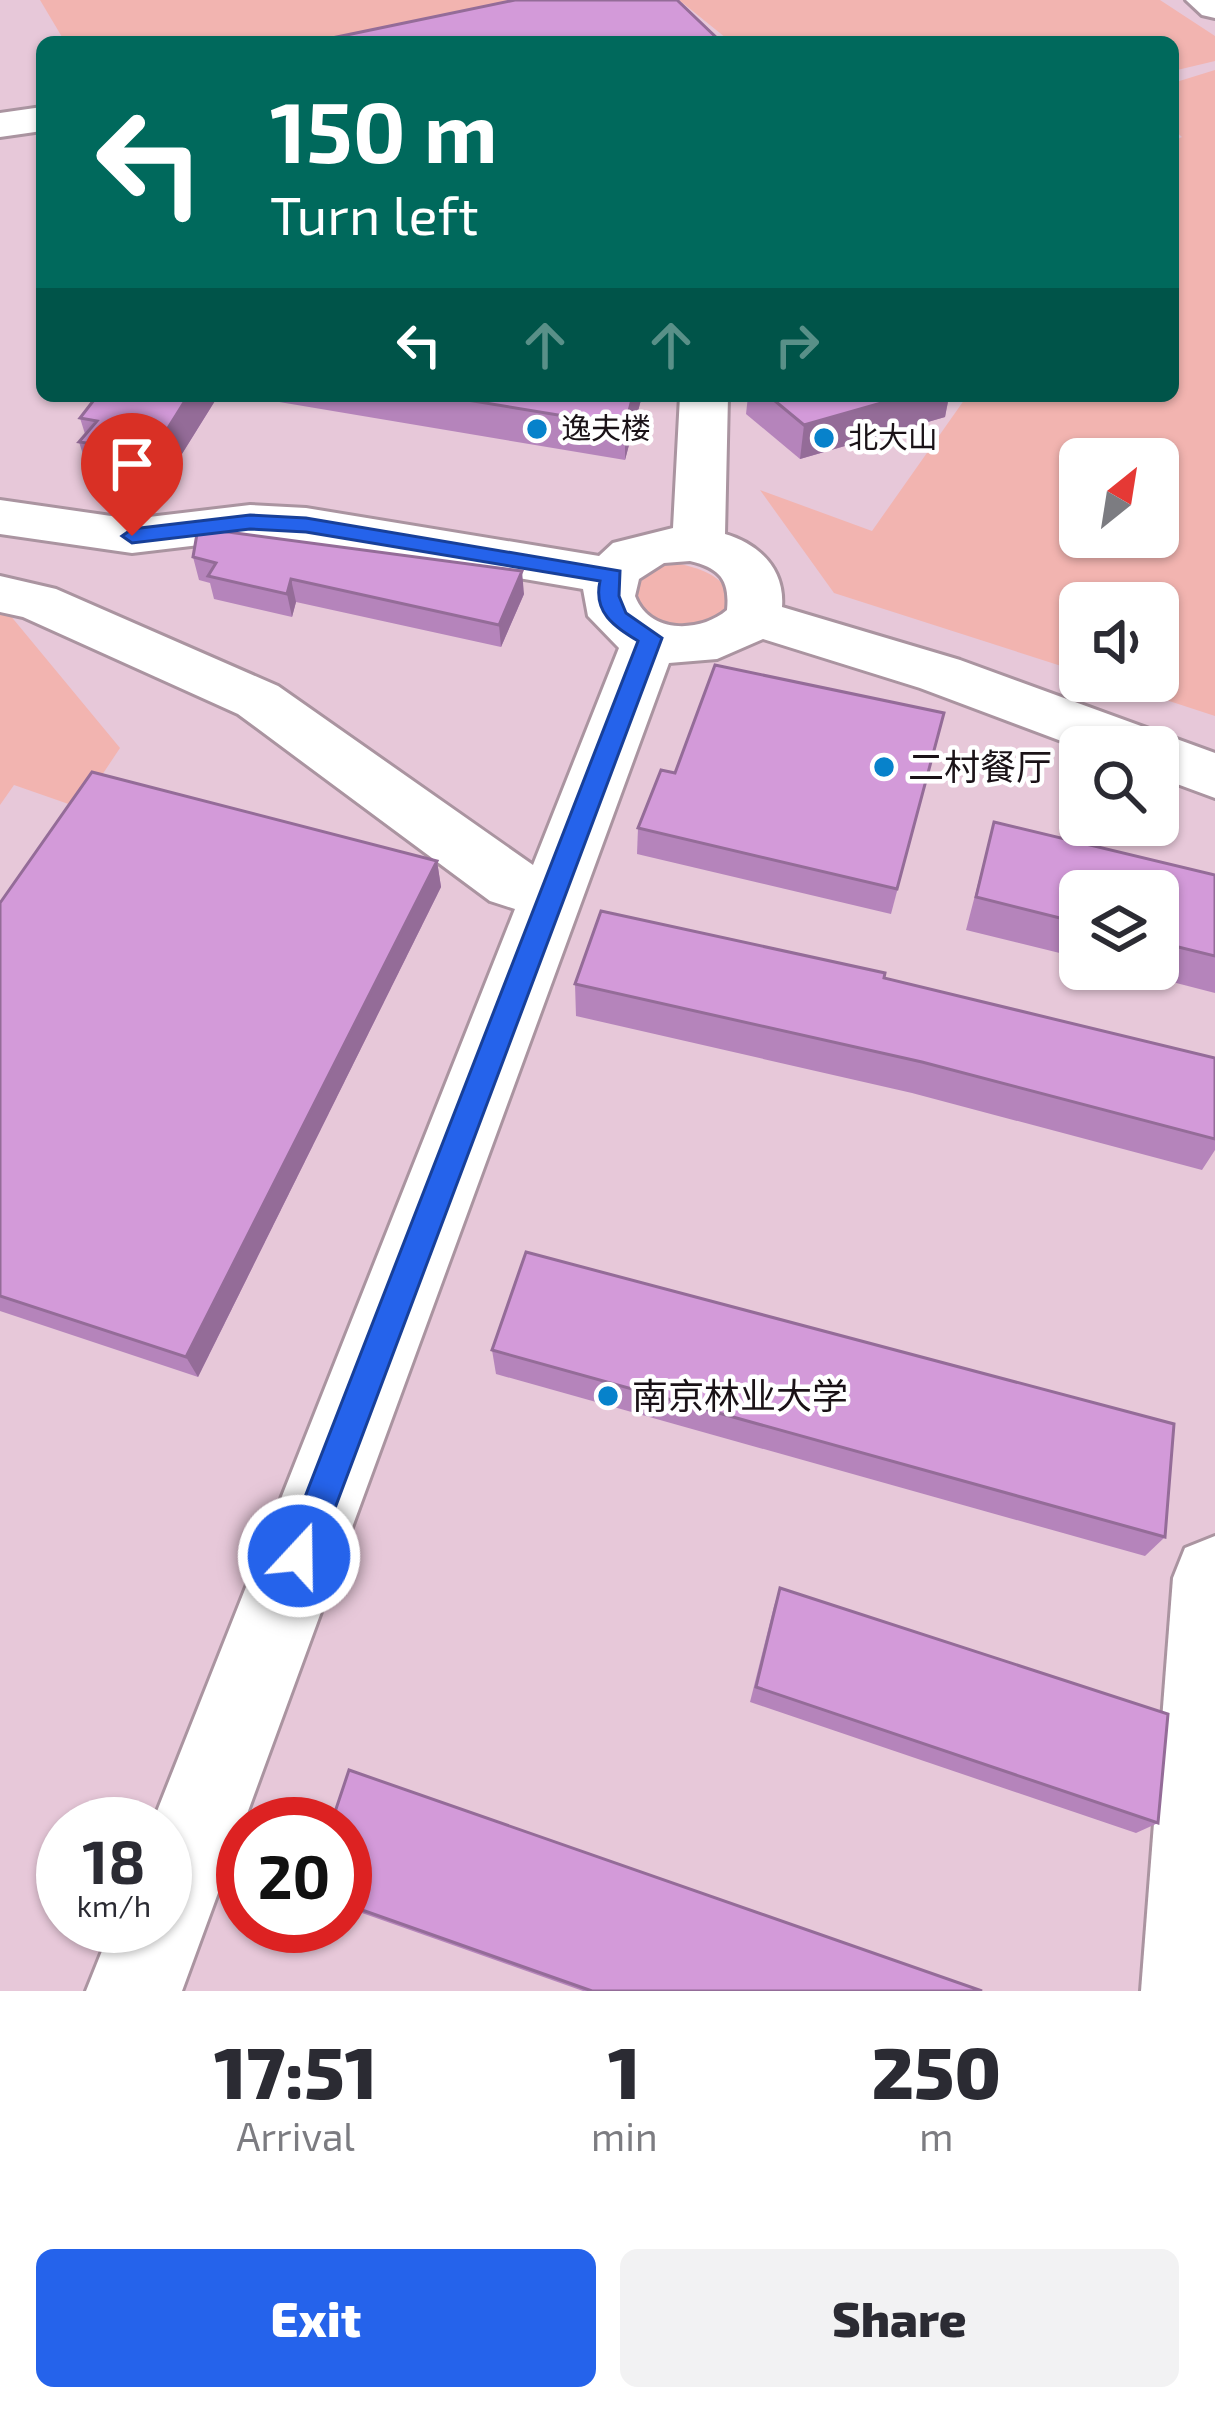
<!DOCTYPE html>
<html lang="en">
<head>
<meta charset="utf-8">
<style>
  :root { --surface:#fff; --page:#f2f2f3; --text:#2b2b33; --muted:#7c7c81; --accent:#2563eb }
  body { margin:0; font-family:"Exo 2","Noto Sans SC",sans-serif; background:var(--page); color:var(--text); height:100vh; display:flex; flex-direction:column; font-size:45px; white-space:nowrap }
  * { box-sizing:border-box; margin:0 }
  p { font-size:39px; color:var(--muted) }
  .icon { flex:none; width:66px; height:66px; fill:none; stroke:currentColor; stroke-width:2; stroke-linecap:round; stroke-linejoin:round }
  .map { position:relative; height:1991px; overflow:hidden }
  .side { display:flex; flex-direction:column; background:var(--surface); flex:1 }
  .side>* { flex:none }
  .guide { position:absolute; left:36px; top:36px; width:1143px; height:366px; border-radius:18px; box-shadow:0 3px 9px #0004; background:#00695c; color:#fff; overflow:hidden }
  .needle { width:78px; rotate:30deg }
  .controls { position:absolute; left:1059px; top:438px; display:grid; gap:24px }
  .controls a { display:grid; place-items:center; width:120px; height:120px; border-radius:18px; background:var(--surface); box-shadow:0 3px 9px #0004; font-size:60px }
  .speed { position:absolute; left:36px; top:1797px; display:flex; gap:24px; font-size:60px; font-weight:700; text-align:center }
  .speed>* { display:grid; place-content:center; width:156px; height:156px; border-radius:50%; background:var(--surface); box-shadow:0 3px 9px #0004; line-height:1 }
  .speed small { font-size:30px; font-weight:400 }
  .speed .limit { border:18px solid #d22; background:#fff; color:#111 }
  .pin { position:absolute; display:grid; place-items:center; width:102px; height:102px; color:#fff; margin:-123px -51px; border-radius:50% 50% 50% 0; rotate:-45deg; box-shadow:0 0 12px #0007 }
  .pin .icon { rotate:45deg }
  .me { position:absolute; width:132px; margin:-66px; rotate:21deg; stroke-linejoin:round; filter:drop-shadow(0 0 9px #0008) }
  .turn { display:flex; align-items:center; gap:42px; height:252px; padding:0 36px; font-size:54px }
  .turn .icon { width:156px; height:156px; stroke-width:2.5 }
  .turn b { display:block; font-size:84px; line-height:102px }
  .lanes { display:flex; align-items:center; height:114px; padding:0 36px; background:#0003; justify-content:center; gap:60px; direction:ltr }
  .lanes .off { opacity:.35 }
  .eta { display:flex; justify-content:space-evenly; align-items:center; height:204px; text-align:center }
  .eta b { font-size:72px; font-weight:800; line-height:84px }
  .button { display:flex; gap:24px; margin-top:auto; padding:24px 36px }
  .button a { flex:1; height:138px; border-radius:18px; background:var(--accent); color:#fff; font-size:48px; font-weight:800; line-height:138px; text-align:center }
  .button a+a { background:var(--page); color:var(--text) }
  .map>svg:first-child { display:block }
  .built { fill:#e7c8d9; fill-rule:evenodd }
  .green { fill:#f2b4b0; fill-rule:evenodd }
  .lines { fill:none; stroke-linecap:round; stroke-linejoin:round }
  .minor-casing { stroke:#aa94a0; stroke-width:6 }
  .minor { fill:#fff; fill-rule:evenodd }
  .wall { fill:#b584bb }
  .shaded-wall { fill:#946c98 }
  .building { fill:#d39ad9; stroke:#946c98; stroke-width:3 }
  .route { fill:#2563eb; stroke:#184099; stroke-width:3 }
  .poi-dot { fill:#0782cb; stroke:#fff; stroke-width:4.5 }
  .labels { text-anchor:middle; stroke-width:9; stroke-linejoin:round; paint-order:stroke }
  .far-poi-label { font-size:30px; fill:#1a1217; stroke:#fff; text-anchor:start }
  .poi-label { font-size:36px; fill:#1a1217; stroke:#fff; text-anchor:start }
</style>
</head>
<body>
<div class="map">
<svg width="1215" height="1991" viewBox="0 0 1215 1991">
  <rect width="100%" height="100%" fill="#eed6e4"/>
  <path class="built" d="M0,0H1215V1991H0ZM42,42H1173V396H42ZM1080,459H1158V537H1080ZM1080,603H1158V681H1080ZM1080,747H1158V825H1080ZM1080,891H1158V969H1080ZM63,1824H165V1926H63ZM243,1824H345V1926H243Z"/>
  <g class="green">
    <polygon points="40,0 524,0 336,42 65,42"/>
    <polygon points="679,0 1160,0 1215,36 1215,61 1173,71 1173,42 731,42"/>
    <path d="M1215,70V716L1108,681H1158V603H1080V672L834,593L760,490L872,531L967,396H1173V141L1182,137L1173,129V83ZM1080,459H1158V537H1080Z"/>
    <path d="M672,562C701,569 723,573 733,603L725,622L658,632L629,593C639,573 651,566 672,562Z"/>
    <polygon points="0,603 120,748 80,808 14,785 0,805"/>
  </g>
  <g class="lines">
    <g class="minor-casing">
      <g id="minor">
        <polygon points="1186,0 1215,0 1215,18 1202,15"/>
        <polygon points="42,107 42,131 0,137 0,113"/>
        <path d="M680,396H728L725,534C759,544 785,569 782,607L960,660L1215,753V798L1158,777V747L1080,748L920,688L763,639L717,659L669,663L182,1991H86L112,1926H165V1824H152L515,909L490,901L238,714L23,617L0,612V576L56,589L278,686L533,865L619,648L588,616L583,589L306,542L250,539L132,553L0,534V500L132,519L250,505L306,508L599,556L613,543L673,528ZM690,561C720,568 730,580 727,610C700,633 649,634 635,596L639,579L664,563Z"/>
        <polygon points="1215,1536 1215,1991 1141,1991 1173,1578 1185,1548"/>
      </g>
    </g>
    <use href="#minor" class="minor"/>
  </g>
  <g class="wall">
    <polygon points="97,396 218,396 162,486 90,476 79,442 85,434 80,418"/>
    <polygon points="243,396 642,396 625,460"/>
    <polygon points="748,396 949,396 945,417 800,459 746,414"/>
    <polygon points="193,557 524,594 501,647 296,602 292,617 214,599 210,583 199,580"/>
    <polygon points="944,713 891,914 637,854 638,828"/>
    <polygon points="994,822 1215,875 1215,993 1122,969 1158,969 1158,891 1080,891 1080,958 966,930"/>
    <polygon points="437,861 441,887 198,1377 0,1311 0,903"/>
    <polygon points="884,978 1215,1058 1215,1150 1202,1170 912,1093 576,1016 575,984"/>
    <polygon points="492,1350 1165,1537 1145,1556 496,1374"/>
    <polygon points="780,1588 1158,1823 1136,1833 750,1702 774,1606"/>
    <polygon points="345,1824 982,1991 583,1991 345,1907"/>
  </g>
  <g class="shaded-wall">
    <polygon points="188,396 218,396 162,486 153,452"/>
    <polygon points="633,396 642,396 625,460 625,426"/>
    <polygon points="906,396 949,396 945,417 800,459 804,425"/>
    <polygon points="522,571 524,594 501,647 499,625"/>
    <polygon points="291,579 296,602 292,617 287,594"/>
    <polygon points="437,861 441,887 198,1377 186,1357"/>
  </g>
  <g class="building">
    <polygon points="515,0 677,0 721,42 342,42 337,37"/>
    <polygon points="97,396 188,396 153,452 79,442 97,421 80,418"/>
    <polygon points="443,396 633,396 625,426"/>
    <polygon points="769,396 906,396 804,425"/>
    <polygon points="198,528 522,571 499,625 291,579 287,594 208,576 216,563 193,557"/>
    <polygon points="715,665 944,713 897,889 638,828 661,770 675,773"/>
    <polygon points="92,772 437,861 186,1357 0,1296 0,903"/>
    <polygon points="994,822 1215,875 1215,956 1158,942 1158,891 1080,891 1080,923 976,897"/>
    <polygon points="601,911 885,973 884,978 1215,1058 1215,1139 922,1062 575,984"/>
    <polygon points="526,1252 1174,1424 1165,1537 492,1350"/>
    <polygon points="780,1588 1168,1714 1158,1823 756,1687"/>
    <polygon points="349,1770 982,1991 592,1991 345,1904 345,1824 331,1824"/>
  </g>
  <path class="route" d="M250,515L306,518L620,571L619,596L626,613L662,638L317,1556L312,1569L299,1574L287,1569L282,1556L638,641C614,626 593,613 600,581L306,532L250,529L132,543L122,536L132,529Z"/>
  <g class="poi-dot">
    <circle cx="537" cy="429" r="12"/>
    <circle cx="824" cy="438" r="12"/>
    <circle cx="884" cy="767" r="12"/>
    <circle cx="608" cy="1396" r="12"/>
  </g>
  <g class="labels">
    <g class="far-poi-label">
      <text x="561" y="439">逸夫楼</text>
      <text x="848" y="448">北大山</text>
    </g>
    <g class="poi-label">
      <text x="908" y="780">二村餐厅</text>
      <text x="632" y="1409">南京林业大学</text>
    </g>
  </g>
</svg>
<div class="controls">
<a><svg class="needle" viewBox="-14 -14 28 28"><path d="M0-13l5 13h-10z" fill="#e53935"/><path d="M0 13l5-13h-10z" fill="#7c7c81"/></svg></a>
<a><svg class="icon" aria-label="sound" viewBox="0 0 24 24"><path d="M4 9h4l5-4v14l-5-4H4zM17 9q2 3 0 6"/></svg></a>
<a><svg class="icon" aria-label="search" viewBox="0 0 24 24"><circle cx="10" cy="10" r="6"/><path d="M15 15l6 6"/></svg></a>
<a><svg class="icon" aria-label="layers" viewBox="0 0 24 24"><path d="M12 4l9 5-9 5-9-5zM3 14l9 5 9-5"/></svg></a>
</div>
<div class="speed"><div>18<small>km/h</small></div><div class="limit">20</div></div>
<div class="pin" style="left:132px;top:536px;background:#d93025"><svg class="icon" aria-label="arrive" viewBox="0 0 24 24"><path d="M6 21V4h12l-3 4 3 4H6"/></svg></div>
<svg class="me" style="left:299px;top:1556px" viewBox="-20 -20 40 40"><circle r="17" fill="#2563eb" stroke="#fff" stroke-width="3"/><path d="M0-11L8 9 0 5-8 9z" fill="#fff"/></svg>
<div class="guide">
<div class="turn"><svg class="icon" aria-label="left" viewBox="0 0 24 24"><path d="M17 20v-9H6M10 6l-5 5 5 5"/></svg><div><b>150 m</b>Turn left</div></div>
<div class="lanes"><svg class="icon" aria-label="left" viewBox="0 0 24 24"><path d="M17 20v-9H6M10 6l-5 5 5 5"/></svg><svg class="icon off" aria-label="ahead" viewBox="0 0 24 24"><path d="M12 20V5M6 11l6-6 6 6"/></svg><svg class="icon off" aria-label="ahead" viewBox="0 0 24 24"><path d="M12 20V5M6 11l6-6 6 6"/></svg><svg class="icon off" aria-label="right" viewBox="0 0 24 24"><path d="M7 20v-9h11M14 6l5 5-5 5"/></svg></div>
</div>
</div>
<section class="side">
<div class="eta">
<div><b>17:51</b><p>Arrival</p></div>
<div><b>1</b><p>min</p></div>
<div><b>250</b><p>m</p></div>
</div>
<div class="button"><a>Exit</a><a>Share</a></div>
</section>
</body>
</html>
